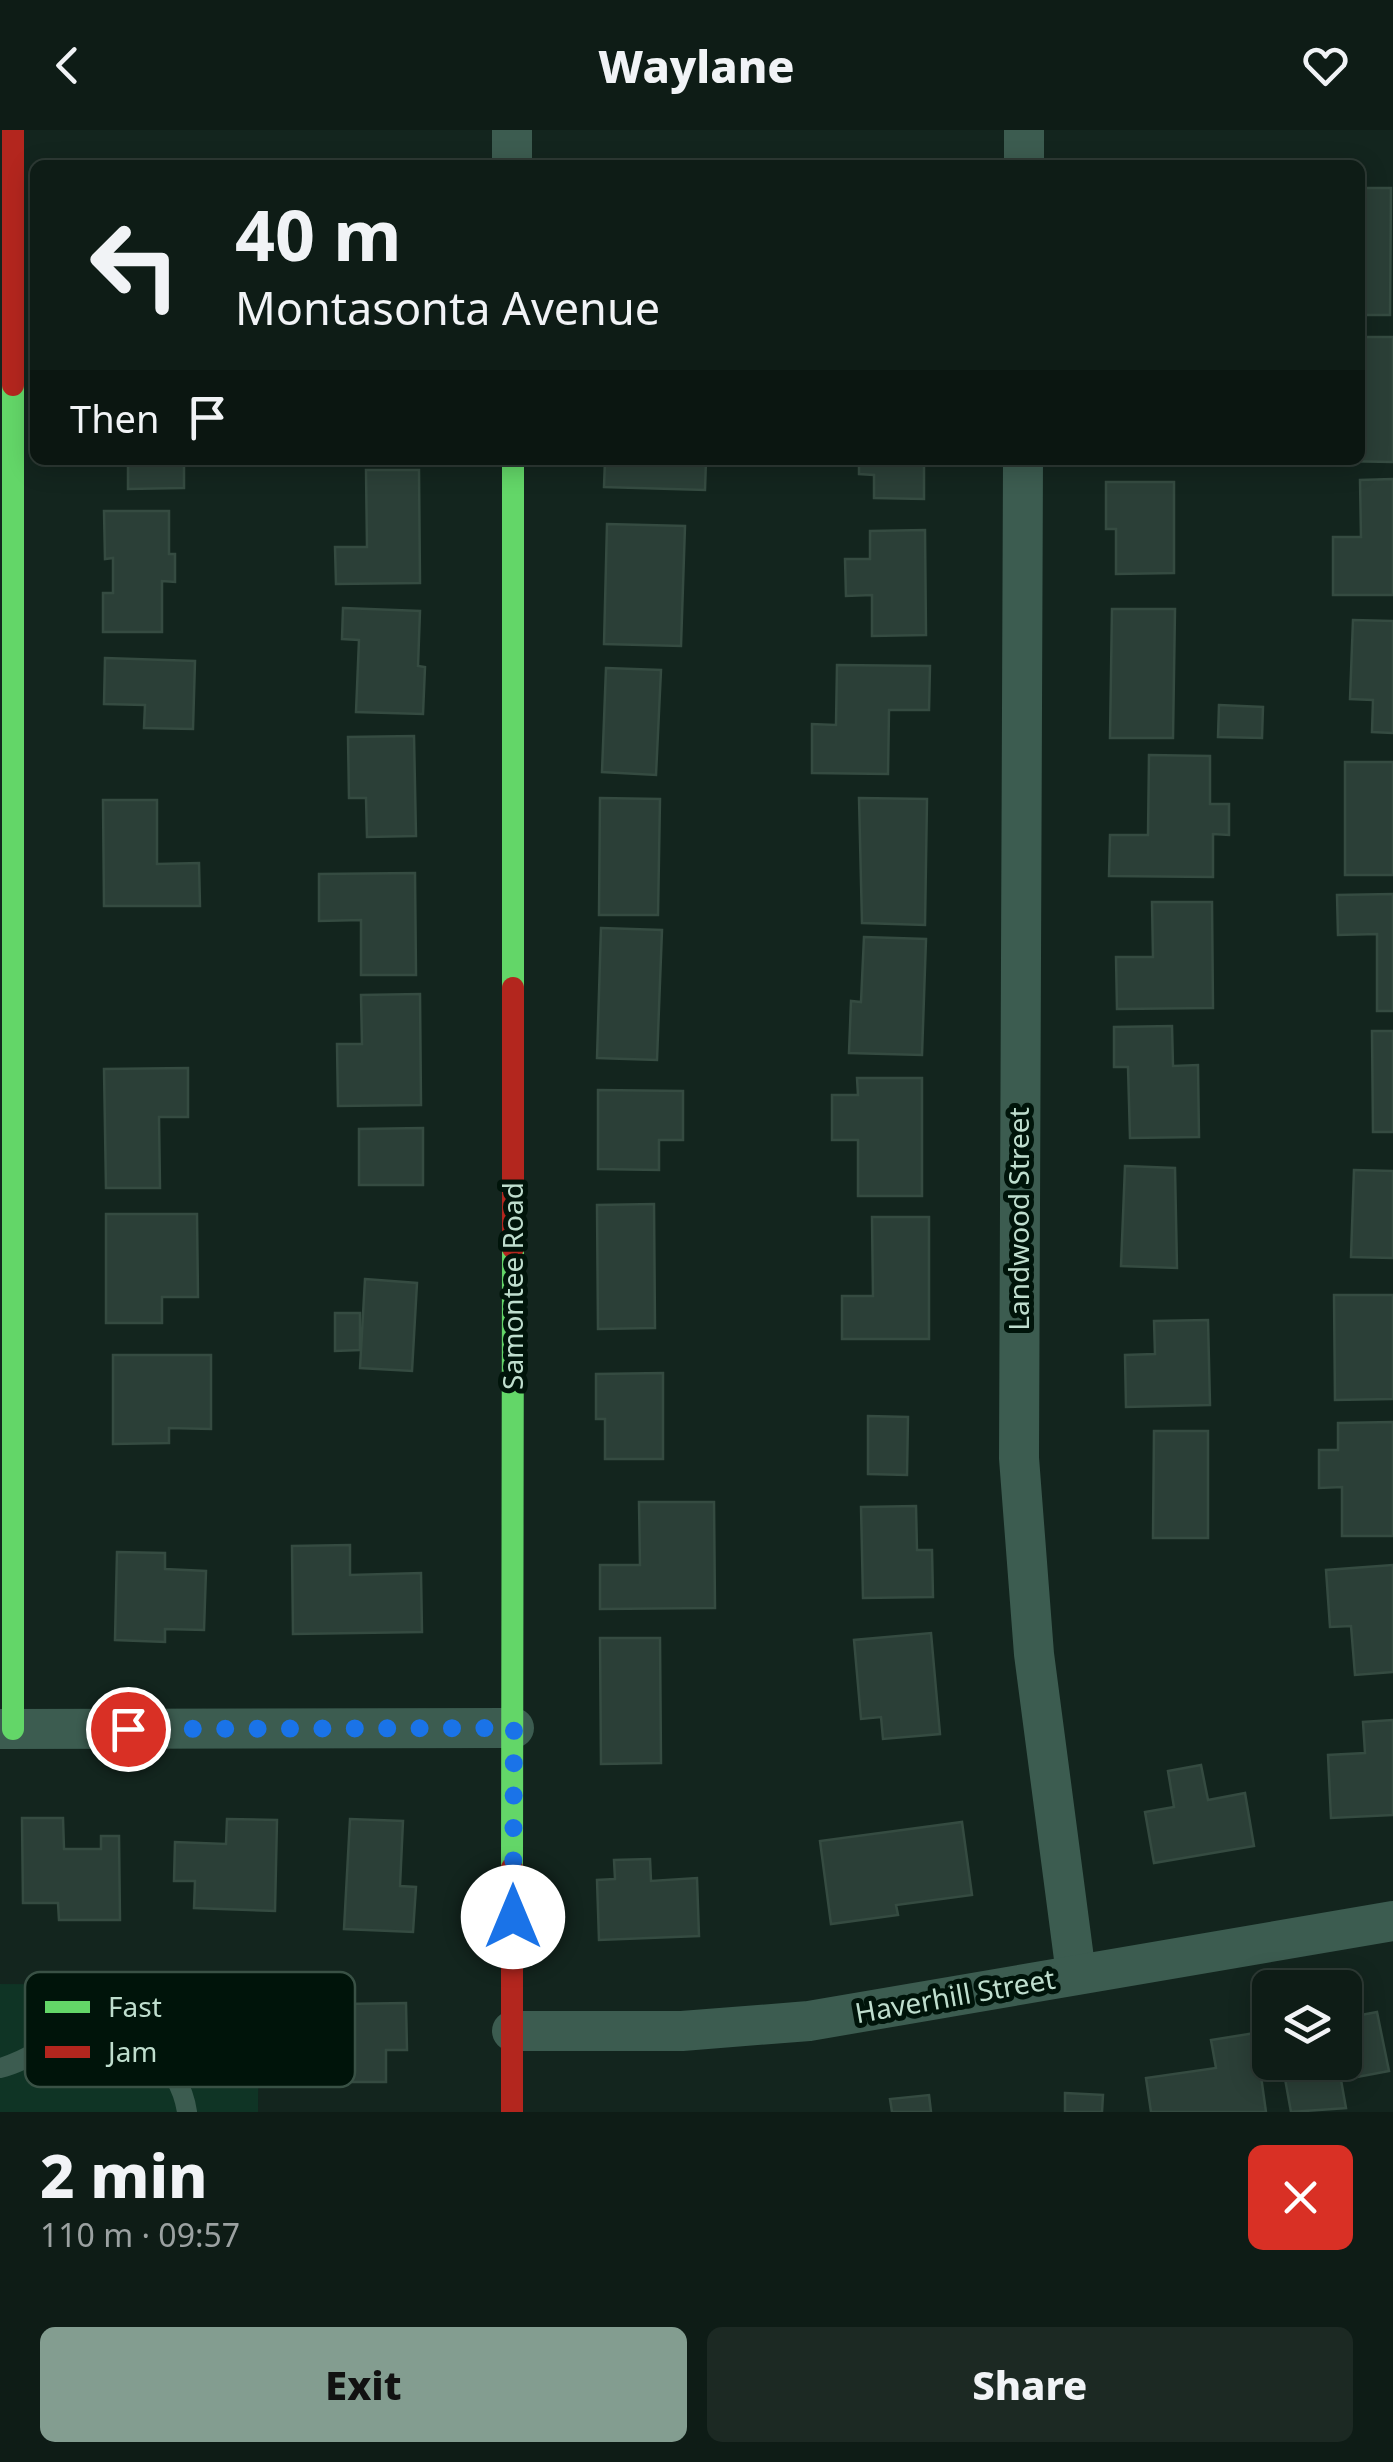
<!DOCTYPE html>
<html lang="en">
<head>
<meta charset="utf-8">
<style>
  :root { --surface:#0e1c16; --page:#1c2923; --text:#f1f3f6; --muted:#9ba1a1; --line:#2e3a35; --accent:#839d90 }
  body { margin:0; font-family:"Noto Sans",sans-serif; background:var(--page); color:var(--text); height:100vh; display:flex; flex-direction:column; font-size:38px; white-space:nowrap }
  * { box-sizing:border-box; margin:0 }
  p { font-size:32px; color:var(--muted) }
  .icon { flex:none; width:55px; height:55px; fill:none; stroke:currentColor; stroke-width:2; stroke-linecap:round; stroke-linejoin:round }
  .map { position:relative; height:1982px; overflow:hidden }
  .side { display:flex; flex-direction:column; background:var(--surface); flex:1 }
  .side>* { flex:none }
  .guide { position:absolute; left:30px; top:30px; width:1335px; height:305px; border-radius:15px; box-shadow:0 5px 25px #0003,0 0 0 2px var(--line); background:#0e1c16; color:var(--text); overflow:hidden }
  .controls { position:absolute; left:1252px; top:1840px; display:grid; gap:20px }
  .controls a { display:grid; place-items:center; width:110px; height:110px; border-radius:15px; background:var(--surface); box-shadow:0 5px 25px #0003,0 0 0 2px var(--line); font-size:50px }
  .pin { position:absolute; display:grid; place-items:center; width:85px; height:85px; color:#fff; margin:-42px; border:5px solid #fff; border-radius:50%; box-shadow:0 2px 10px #0007 }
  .me { position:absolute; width:110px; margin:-55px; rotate:0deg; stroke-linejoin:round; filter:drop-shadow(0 0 8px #0008) }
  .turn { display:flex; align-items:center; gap:35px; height:210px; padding:0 40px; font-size:45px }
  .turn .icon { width:130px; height:130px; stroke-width:2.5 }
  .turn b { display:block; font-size:70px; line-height:85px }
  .then { display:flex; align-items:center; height:95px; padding:0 40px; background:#0003; gap:20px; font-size:38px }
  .round { display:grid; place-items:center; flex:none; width:105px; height:105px; border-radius:15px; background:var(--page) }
  .headline { display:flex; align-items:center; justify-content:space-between; height:170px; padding:0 40px }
  h1 { font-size:60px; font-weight:800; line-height:75px }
  .primary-button { display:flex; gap:20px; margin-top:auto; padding:20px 40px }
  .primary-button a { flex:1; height:115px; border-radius:15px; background:var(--accent); color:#111; font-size:40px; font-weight:800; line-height:115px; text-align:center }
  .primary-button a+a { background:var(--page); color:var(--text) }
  header { display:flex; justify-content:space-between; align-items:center; height:130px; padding:0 40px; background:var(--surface); font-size:45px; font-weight:800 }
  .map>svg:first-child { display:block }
  .built { fill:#0f3425 }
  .building { fill:#2b3f37; stroke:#354b41; stroke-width:2.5 }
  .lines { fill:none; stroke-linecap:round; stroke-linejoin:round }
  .lane { stroke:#3c5c50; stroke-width:20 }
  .street { stroke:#3c5c50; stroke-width:40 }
  .fast { stroke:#63d668; stroke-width:22 }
  .jam { stroke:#b3261e; stroke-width:22 }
  .route { stroke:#1a73e8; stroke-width:18; stroke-dasharray:0 32.4 }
  .labels { text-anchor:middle; stroke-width:10; stroke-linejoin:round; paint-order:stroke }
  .street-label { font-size:28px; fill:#bfdece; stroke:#00140a }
  .key { fill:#00140a; stroke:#395145; stroke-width:2.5 }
  .key-label { font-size:28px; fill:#bfdece }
</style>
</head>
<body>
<header><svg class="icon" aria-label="back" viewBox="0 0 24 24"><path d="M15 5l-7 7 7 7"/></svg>Waylane<svg class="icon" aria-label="heart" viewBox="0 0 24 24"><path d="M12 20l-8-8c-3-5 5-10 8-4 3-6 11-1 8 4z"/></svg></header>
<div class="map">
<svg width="1393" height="1982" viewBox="0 0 1393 1982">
  <rect width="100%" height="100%" fill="#13251e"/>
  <polygon class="built" points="0,1854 259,1855 258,1982 0,1982"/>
  <g class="building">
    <polygon points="1360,58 1391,58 1390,185 1360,185"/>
    <polygon points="1360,207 1393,207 1393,332 1338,331 1360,330"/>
    <polygon points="128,330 184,330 184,358 128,359"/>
    <polygon points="605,330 706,330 705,360 604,357"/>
    <polygon points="859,330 924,330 924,369 874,368 874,345 859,344"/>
    <polygon points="366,340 419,340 420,453 336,454 335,417 367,417"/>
    <polygon points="1393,349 1393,465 1333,465 1333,407 1361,407 1360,350"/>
    <polygon points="1106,352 1174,352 1174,443 1116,444 1116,399 1106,399"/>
    <polygon points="104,381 169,381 169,424 175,424 175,452 162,451 162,502 103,502 103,463 113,463 113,428 105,429"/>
    <polygon points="607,394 685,396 681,516 604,514"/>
    <polygon points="925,400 926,505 872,506 872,465 846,466 845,429 870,429 870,401"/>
    <polygon points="343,478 420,481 418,536 425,537 423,584 356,582 359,510 342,509"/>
    <polygon points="1112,479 1175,479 1173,608 1110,608"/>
    <polygon points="1353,490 1393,491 1393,603 1372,602 1373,570 1350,569"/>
    <polygon points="105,528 195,531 193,599 144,598 145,575 104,574"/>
    <polygon points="837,535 930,536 929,580 889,580 888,644 812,643 812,594 836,595"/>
    <polygon points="606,538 661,540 656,645 602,642"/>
    <polygon points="1219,575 1263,577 1262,608 1218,607"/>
    <polygon points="414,606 416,706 367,707 366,668 349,668 348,607"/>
    <polygon points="1149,625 1210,626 1210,674 1229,674 1229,705 1213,704 1213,747 1109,746 1110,705 1148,705"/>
    <rect x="1345" y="632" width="48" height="113"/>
    <polygon points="600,668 660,669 658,785 599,785"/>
    <polygon points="859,668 927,669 925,795 862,793"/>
    <polygon points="103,670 157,670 157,734 199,733 200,776 104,776"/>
    <polygon points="415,743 416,845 361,845 361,790 319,791 319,744"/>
    <polygon points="1393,764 1393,881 1377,881 1377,804 1338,805 1337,765"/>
    <polygon points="1152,772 1212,772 1213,878 1117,879 1116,827 1153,827"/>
    <polygon points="601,798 662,800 657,930 597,928"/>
    <polygon points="864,807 926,809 922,925 849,923 851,871 861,872"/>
    <polygon points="420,864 421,975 338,976 337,914 362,914 361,865"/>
    <polygon points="1172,896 1173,936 1198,935 1199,1007 1130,1008 1128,937 1114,937 1114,897"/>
    <polygon points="1372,901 1393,901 1393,1002 1373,1002"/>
    <polygon points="188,938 188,987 159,987 160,1058 106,1058 104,939"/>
    <polygon points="857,948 922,948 922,1066 858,1066 858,1010 832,1010 832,965 858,965"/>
    <polygon points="598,960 683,961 683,1010 659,1010 659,1040 598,1039"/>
    <polygon points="423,998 423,1055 359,1055 359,999"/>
    <polygon points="1125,1036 1175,1038 1177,1138 1121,1136"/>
    <polygon points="1354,1040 1393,1041 1393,1128 1351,1127"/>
    <polygon points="654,1074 655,1198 598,1199 597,1075"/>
    <polygon points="106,1084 197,1084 198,1167 162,1167 162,1193 106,1193"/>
    <polygon points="872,1087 929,1087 929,1209 842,1209 842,1166 873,1166"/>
    <polygon points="365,1149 417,1153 412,1241 360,1238"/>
    <polygon points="1334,1165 1393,1165 1393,1269 1335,1270"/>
    <polygon points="335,1183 360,1183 360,1220 335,1221"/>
    <polygon points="1208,1190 1210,1275 1126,1277 1125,1225 1155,1224 1154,1191"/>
    <polygon points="113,1225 211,1225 211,1299 169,1298 169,1313 113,1314"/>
    <polygon points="663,1243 663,1329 605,1329 605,1289 596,1289 596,1244"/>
    <polygon points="868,1286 908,1287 907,1345 868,1344"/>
    <polygon points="1393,1292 1393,1406 1342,1406 1342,1357 1319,1358 1319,1320 1338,1320 1338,1293"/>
    <polygon points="1154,1301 1208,1301 1208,1408 1153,1408"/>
    <polygon points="639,1372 714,1372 715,1478 600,1479 600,1435 640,1435"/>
    <polygon points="916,1376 917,1420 932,1420 933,1467 863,1468 861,1377"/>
    <polygon points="350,1415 350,1445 421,1443 422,1502 293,1504 292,1416"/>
    <polygon points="117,1422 165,1423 165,1439 206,1441 204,1500 165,1499 165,1512 115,1510"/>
    <polygon points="1393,1435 1393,1542 1355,1545 1351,1496 1330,1497 1326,1440"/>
    <polygon points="931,1503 940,1604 883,1609 881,1587 861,1589 854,1510"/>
    <polygon points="600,1508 660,1508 661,1633 601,1634"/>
    <polygon points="1393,1590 1393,1685 1331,1688 1328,1625 1365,1623 1363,1592"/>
    <polygon points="1201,1635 1208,1670 1245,1663 1254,1716 1154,1733 1145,1682 1174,1677 1168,1641"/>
    <polygon points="22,1688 63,1688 64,1719 101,1719 101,1706 119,1706 120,1790 59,1790 58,1773 23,1773"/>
    <polygon points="227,1689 277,1690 275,1781 194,1778 195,1751 174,1751 175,1712 226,1714"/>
    <polygon points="350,1689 403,1691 400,1756 416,1757 413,1802 344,1799"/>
    <polygon points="962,1692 972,1765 896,1775 898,1785 831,1794 820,1711"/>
    <polygon points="650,1729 651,1751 697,1748 699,1806 599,1810 597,1750 615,1749 614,1730"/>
    <polygon points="406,1873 407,1920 386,1920 386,1952 344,1952 343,1874"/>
    <polygon points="1377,1882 1389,1941 1341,1950 1346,1978 1291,1982 1282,1932 1345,1932 1345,1888"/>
    <polygon points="1255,1903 1266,1982 1151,1982 1146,1948 1216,1938 1211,1910"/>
    <polygon points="1065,1963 1103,1965 1102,1982 1065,1982"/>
    <polygon points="929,1965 931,1982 892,1982 890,1969"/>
  </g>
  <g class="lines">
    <path class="lane" d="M0,1938C29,1931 52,1910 80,1902C132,1889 180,1933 187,1982"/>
    <g class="street">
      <polyline points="512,0 512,35"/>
      <polyline points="1024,35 1024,0"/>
      <polyline points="1023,330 1019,1328 1034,1524 1076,1844"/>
      <polyline points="0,1599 514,1598"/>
      <polyline points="512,1901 682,1901 809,1891 1393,1791"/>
    </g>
    <g class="fast">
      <polyline points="13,255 13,1599"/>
      <polyline points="513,858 513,330"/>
      <polyline points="512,1738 513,1118"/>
    </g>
    <g class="jam">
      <polyline points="13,0 13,255"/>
      <polyline points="513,1118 513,858"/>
      <polyline points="512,1982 512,1738"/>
    </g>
  </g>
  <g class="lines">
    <polyline class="route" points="128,1599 514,1598 513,1787"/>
  </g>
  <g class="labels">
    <g class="street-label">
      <text transform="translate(1019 1089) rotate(-90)" y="10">Landwood Street</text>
      <text transform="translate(513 1156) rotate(-90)" y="10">Samontee Road</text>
      <text transform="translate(955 1866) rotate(-10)" y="10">Haverhill Street</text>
    </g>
  </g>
  <rect x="25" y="1842" width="330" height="115" rx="15" class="key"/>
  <rect x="45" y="1871" width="45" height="12" fill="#63d668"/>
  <rect x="45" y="1916" width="45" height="12" fill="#b3261e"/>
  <g class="key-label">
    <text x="108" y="1887">Fast</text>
    <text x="108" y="1932">Jam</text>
  </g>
</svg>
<div class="controls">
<a><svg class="icon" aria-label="layers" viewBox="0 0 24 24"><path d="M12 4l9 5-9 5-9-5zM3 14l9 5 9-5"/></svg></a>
</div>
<div class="pin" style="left:128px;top:1599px;background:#d93025"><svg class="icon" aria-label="arrive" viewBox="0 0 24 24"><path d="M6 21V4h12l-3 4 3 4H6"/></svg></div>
<svg class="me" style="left:513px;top:1787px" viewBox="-20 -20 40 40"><circle r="19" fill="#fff"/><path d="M0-13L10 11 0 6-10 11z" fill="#1a73e8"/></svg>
<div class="guide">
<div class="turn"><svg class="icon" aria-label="left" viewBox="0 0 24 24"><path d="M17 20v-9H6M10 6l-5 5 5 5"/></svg><div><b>40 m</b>Montasonta Avenue</div></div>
<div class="then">Then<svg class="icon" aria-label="arrive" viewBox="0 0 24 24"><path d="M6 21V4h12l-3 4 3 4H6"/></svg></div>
</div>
</div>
<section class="side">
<div class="headline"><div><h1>2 min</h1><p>110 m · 09:57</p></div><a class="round" style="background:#d93025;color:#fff"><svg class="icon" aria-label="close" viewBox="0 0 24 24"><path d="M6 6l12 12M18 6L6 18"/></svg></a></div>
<div class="primary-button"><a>Exit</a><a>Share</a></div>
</section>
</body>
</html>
